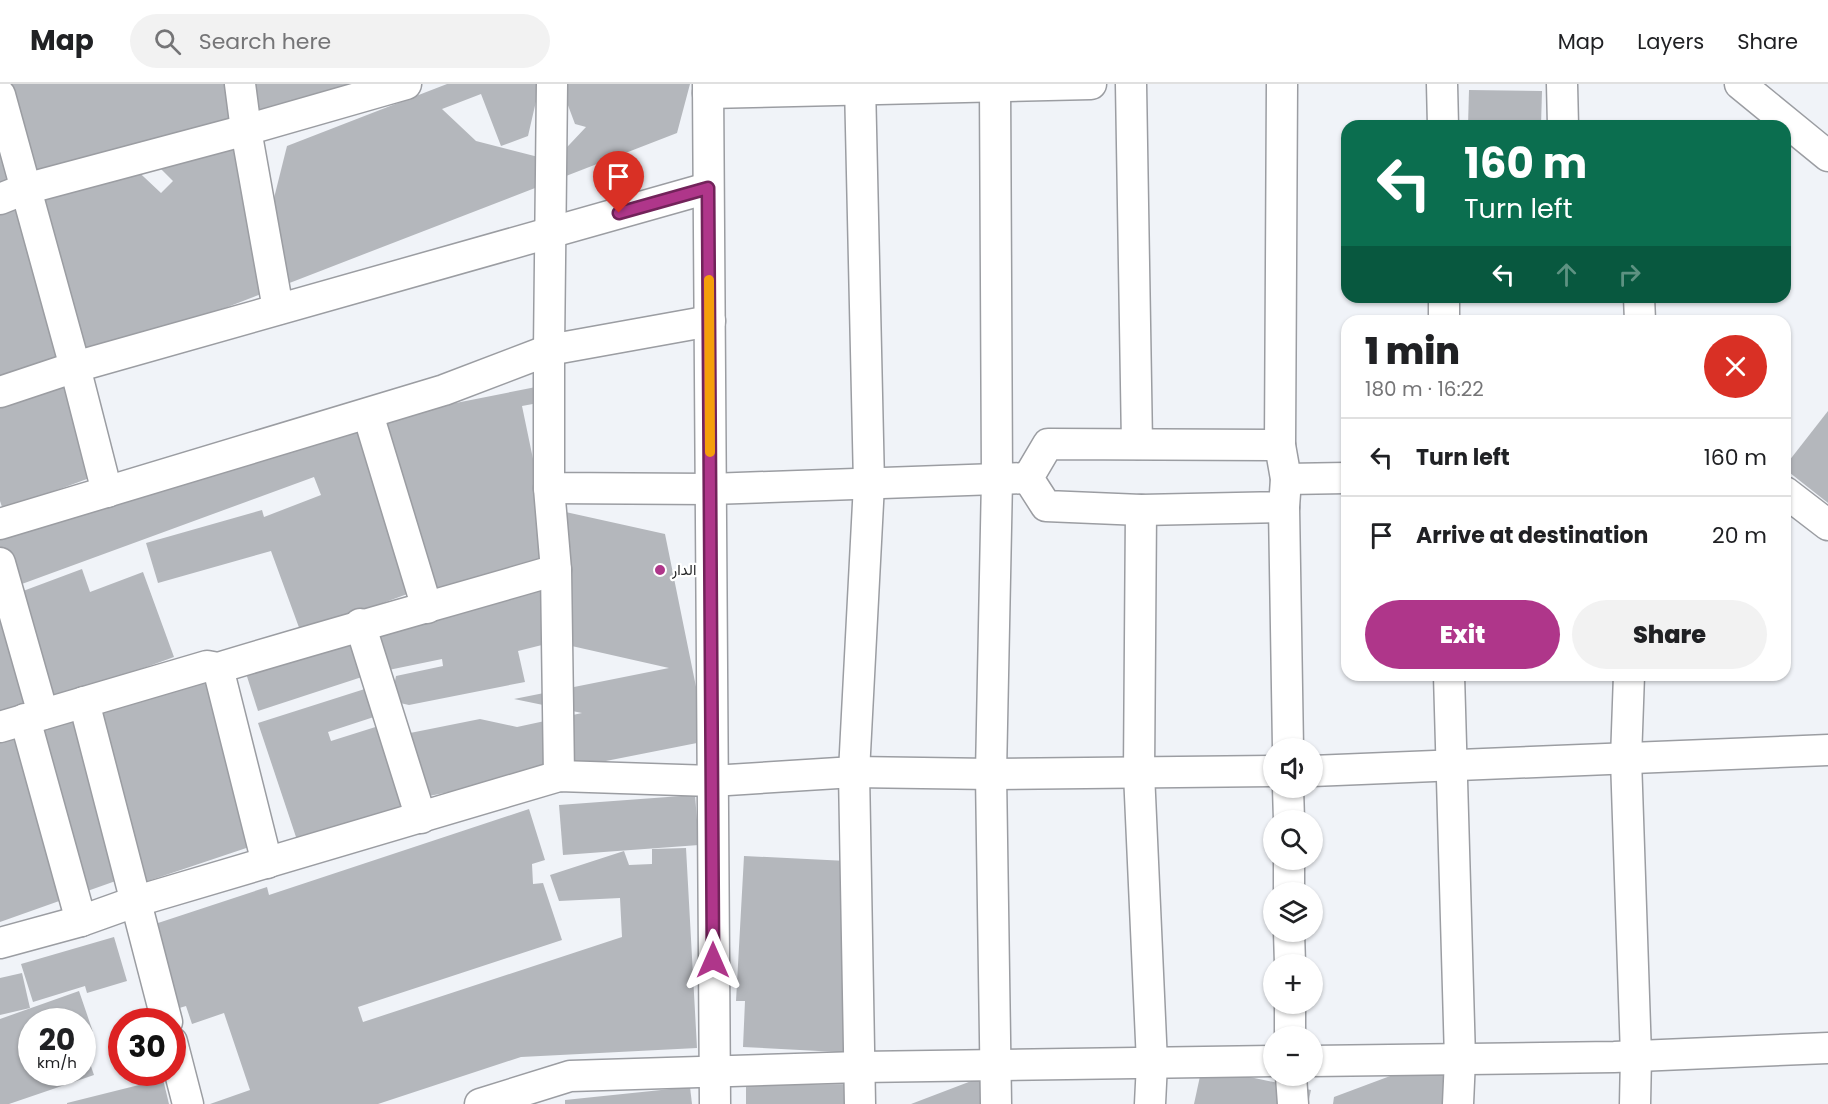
<!DOCTYPE html>
<html lang="en">
<head>
<meta charset="utf-8">
<style>
  :root { --surface:#fff; --page:#f2f2f2; --text:#202124; --muted:#757577; --line:#e0e0e0; --accent:#af368a }
  body { margin:0; font-family:Poppins,Vazirmatn,sans-serif; background:var(--page); color:var(--text); height:100vh; display:flex; flex-direction:column; font-size:22px; white-space:nowrap }
  * { box-sizing:border-box; margin:0 }
  p { font-size:20px; color:var(--muted) }
  .icon { flex:none; width:33px; height:33px; fill:none; stroke:currentColor; stroke-width:2; stroke-linecap:round; stroke-linejoin:round }
  .map { position:relative; flex:1; overflow:hidden }
  .sheet { position:absolute; left:1341px; top:231px; width:450px; height:366px; display:flex; flex-direction:column; background:var(--surface); border-radius:18px; box-shadow:0 2px 4px #0004 }
  .sheet>* { flex:none }
  .banner { position:absolute; left:1341px; top:36px; width:450px; height:183px; border-radius:18px; box-shadow:0 2px 4px #0004; background:#0b6e4f; color:#fff; overflow:hidden }
  .controls { position:absolute; left:1263px; top:654px; display:grid; gap:12px }
  .controls a { display:grid; place-items:center; width:60px; height:60px; border-radius:50%; background:var(--surface); box-shadow:0 2px 4px #0004; font-size:30px }
  .speed { position:absolute; left:18px; top:924px; display:flex; gap:12px; font-size:30px; font-weight:700; text-align:center }
  .speed>* { display:grid; place-content:center; width:78px; height:78px; border-radius:50%; background:var(--surface); box-shadow:0 2px 4px #0004; line-height:1 }
  .speed small { font-size:15px; font-weight:400 }
  .speed .limit { border:9px solid #d22; background:#fff; color:#111 }
  .pin { position:absolute; display:grid; place-items:center; width:51px; height:51px; color:#fff; margin:-62px -26px; border-radius:50% 50% 50% 0; rotate:-45deg; box-shadow:0 0 6px #0007 }
  .pin .icon { rotate:45deg }
  .me { position:absolute; width:66px; margin:-33px; rotate:0deg; stroke-linejoin:round; filter:drop-shadow(0 0 4px #0008) }
  .turn { display:flex; align-items:center; gap:21px; height:126px; padding:0 24px; font-size:27px }
  .turn .icon { width:78px; height:78px; stroke-width:2.5 }
  .turn b { display:block; font-size:42px; line-height:51px }
  .lanes { display:flex; align-items:center; height:57px; padding:0 24px; background:#0003; justify-content:center; gap:30px; direction:ltr }
  .lanes .off { opacity:.35 }
  .round { display:grid; place-items:center; flex:none; width:63px; height:63px; border-radius:32px; background:var(--page) }
  .summary { display:flex; align-items:center; justify-content:space-between; height:102px; padding:0 24px }
  h1 { font-size:36px; font-weight:800; line-height:45px }
  .action { display:flex; gap:12px; margin-top:auto; padding:12px 24px }
  .action a { flex:1; height:69px; border-radius:36px; background:var(--accent); color:#fff; font-size:24px; font-weight:800; line-height:69px; text-align:center }
  .action a+a { background:var(--page); color:var(--text) }
  ul { padding:0; list-style:none }
  li { display:flex; align-items:center; gap:18px; height:78px; padding:0 24px; border-top:2px solid var(--line) }
  li div { flex:1 }
  li b { display:block; font-size:22px }
  li em { font-style:normal }
  header { display:flex; align-items:center; gap:36px; box-sizing:border-box; height:84px; padding:0 30px; background:var(--surface); border-bottom:2px solid var(--line) }
  header strong { font-size:28px }
  nav { display:flex; gap:33px; margin-inline-start:auto; font-size:21px }
  .search { width:420px; height:54px; background:var(--page); display:flex; align-items:center; gap:15px; box-sizing:border-box; padding:0 21px; border-radius:33px; color:var(--muted); font-size:22px }
  .map>svg:first-child { display:block }
  .building { fill:#b4b7bc }
  .lines { fill:none; stroke-linecap:round; stroke-linejoin:round }
  .minor-casing { stroke:#9b9da2; stroke-width:33 }
  .minor { stroke:#fff; stroke-width:30 }
  .route-casing { stroke:#72235a; stroke-width:15 }
  .route { stroke:#af368a; stroke-width:10 }
  .slow { stroke:#f59e0b; stroke-width:10 }
  .poi-dot { fill:#af368a; stroke:#fff; stroke-width:2 }
  .labels { text-anchor:middle; stroke-width:4.5; stroke-linejoin:round; paint-order:stroke }
  .poi-label { font-size:15px; fill:#232426; stroke:#fff; text-anchor:start }
</style>
</head>
<body>
<header>
<strong>Map</strong>
<div class="search"><svg class="icon" aria-label="search" viewBox="0 0 24 24"><circle cx="10" cy="10" r="6"/><path d="M15 15l6 6"/></svg>Search here</div>
<nav><a>Map</a><a>Layers</a><a>Share</a></nav>
</header>
<div class="map">
<svg width="1828" height="1020" viewBox="0 0 1828 1020">
  <rect width="100%" height="100%" fill="#f0f3f8"/>
  <g class="building">
    <polygon points="0,0 358,0 0,106"/>
    <polygon points="447,0 540,0 528,52 501,62 481,10 442,25 476,57 554,77 586,43 575,40 560,0 690,0 677,49 0,311 0,128 128,78 161,109 173,97 161,85 236,56 268,138 287,62"/>
    <polygon points="1469,6 1542,7 1541,42 1468,42"/>
    <polygon points="79,292 114,385 3,426 0,417 0,321"/>
    <polygon points="546,301 549,317 522,322 543,423 665,450 707,657 419,714 405,650 480,635 517,643 582,629 514,615 669,584 554,558 518,567 525,598 409,621 391,617 396,592 443,582 442,575 374,589 361,527 424,515 380,334"/>
    <polygon points="353,321 421,505 301,549 271,467 158,499 146,459 262,426 264,433 321,411 314,393 0,508 0,451"/>
    <polygon points="1828,327 1828,419 1785,385 1785,382"/>
    <polygon points="82,485 90,508 143,488 174,573 0,636 0,513 7,513"/>
    <polygon points="357,555 368,591 258,627 244,583"/>
    <polygon points="211,582 273,755 145,798 141,788 0,838 0,657"/>
    <polygon points="371,603 380,631 328,648 331,657 385,640 411,719 297,756 258,639"/>
    <polygon points="695,711 699,761 563,771 559,721"/>
    <polygon points="529,725 545,776 532,780 533,800 543,799 562,856 358,923 363,938 622,853 620,814 559,817 550,791 624,767 629,781 652,780 652,765 686,764 697,964 521,973 378,1020 210,1020 250,1006 224,929 192,940 186,922 166,928 162,914 158,839 267,803 269,811"/>
    <polygon points="744,772 847,777 857,969 743,963 745,917 736,917"/>
    <polygon points="114,853 127,897 87,909 85,902 33,918 21,880"/>
    <polygon points="22,889 30,924 0,931 0,894"/>
    <polygon points="79,907 93,948 82,952 82,938 32,938 32,988 82,988 83,959 94,991 9,1020 0,1020 0,935"/>
    <polygon points="1441,973 1459,1020 1333,1020 1334,1013"/>
    <polygon points="1202,983 1311,1006 1308,1020 1194,1020"/>
    <polygon points="995,988 1007,1020 911,1020"/>
    <polygon points="163,995 169,1020 67,1020 67,1019"/>
    <polygon points="865,1000 865,1020 746,1020 746,1001"/>
    <polygon points="690,1003 692,1020 565,1020 565,1016"/>
  </g>
  <g class="lines">
    <g class="minor-casing">
      <g id="minor">
        <polyline points="240,0 246,46 278,225"/>
        <polyline points="552,0 549,266 549,404 710,405 1028,394"/>
        <polyline points="708,0 715,1020"/>
        <polyline points="860,0 869,400 854,688 860,1020"/>
        <polyline points="995,0 997,395 991,690 996,1020"/>
        <polyline points="1131,0 1137,360"/>
        <polyline points="1442,0 1443,42"/>
        <polyline points="1562,0 1563,42"/>
        <polyline points="1740,0 1828,72"/>
        <polyline points="708,9 1091,0"/>
        <polyline points="0,11 75,283 107,408"/>
        <polyline points="0,115 25,105 246,46 406,0"/>
        <polyline points="1444,213 1444,237"/>
        <polyline points="1639,213 1640,237"/>
        <polyline points="0,308 75,283 708,104"/>
        <polyline points="368,330 427,524"/>
        <polygon points="1048,360 1280,361 1286,395 1284,423 1141,426 1046,422 1028,394"/>
        <polyline points="1280,361 1282,0"/>
        <polyline points="1286,395 1347,394"/>
        <polyline points="1785,408 1828,441"/>
        <polyline points="1284,423 1288,664"/>
        <polyline points="1141,426 1139,689 1152,979 1150,1020"/>
        <polyline points="0,440 444,306 549,266 710,237"/>
        <polyline points="0,479 43,630"/>
        <polyline points="556,486 559,692"/>
        <polyline points="360,540 421,734"/>
        <polyline points="218,584 267,779"/>
        <polyline points="1449,591 1460,975 1458,1020"/>
        <polyline points="1629,591 1626,675 1636,972 1635,1020"/>
        <polyline points="84,618 167,938"/>
        <polyline points="25,635 81,837"/>
        <path d="M0,643L207,582L218,584C330,550 443,519 556,486L549,404"/>
        <polyline points="1312,687 1828,666"/>
        <polyline points="1288,704 1289,736"/>
        <polyline points="1289,776 1289,808"/>
        <polyline points="1289,848 1290,880"/>
        <polyline points="0,859 81,837 137,817 559,692 712,697 854,688 991,690 1274,687"/>
        <polyline points="1290,920 1290,952"/>
        <polyline points="172,958 188,1020"/>
        <polyline points="1312,977 1614,973 1828,964"/>
        <polyline points="1291,992 1293,1020"/>
        <polyline points="480,1020 570,992 860,983 1274,977"/>
      </g>
    </g>
    <use href="#minor" class="minor"/>
  </g>
  <g class="lines">
    <g class="route-casing">
      <polyline id="route" points="619,129 708,104 713,876"/>
    </g>
    <use href="#route" class="route"/>
    <polyline class="slow" points="709,196 710,368"/>
  </g>
  <circle class="poi-dot" cx="660" cy="486" r="6"/>
  <g class="labels">
    <g class="poi-label">
      <text x="672" y="491">الدار</text>
    </g>
  </g>
</svg>
<div class="controls">
<a><svg class="icon" aria-label="sound" viewBox="0 0 24 24"><path d="M4 9h4l5-4v14l-5-4H4zM17 9q2 3 0 6"/></svg></a>
<a><svg class="icon" aria-label="search" viewBox="0 0 24 24"><circle cx="10" cy="10" r="6"/><path d="M15 15l6 6"/></svg></a>
<a><svg class="icon" aria-label="layers" viewBox="0 0 24 24"><path d="M12 4l9 5-9 5-9-5zM3 14l9 5 9-5"/></svg></a>
<a>+</a>
<a>−</a>
</div>
<div class="speed"><div>20<small>km/h</small></div><div class="limit">30</div></div>
<div class="pin" style="left:619px;top:129px;background:#d93025"><svg class="icon" aria-label="arrive" viewBox="0 0 24 24"><path d="M6 21V4h12l-3 4 3 4H6"/></svg></div>
<svg class="me" style="left:713px;top:876px" viewBox="-20 -20 40 40"><path d="M0-17L14 15 0 8-14 15z" fill="#af368a" stroke="#fff" stroke-width="4"/></svg>
<div class="banner">
<div class="turn"><svg class="icon" aria-label="left" viewBox="0 0 24 24"><path d="M17 20v-9H6M10 6l-5 5 5 5"/></svg><div><b>160 m</b>Turn left</div></div>
<div class="lanes"><svg class="icon" aria-label="left" viewBox="0 0 24 24"><path d="M17 20v-9H6M10 6l-5 5 5 5"/></svg><svg class="icon off" aria-label="ahead" viewBox="0 0 24 24"><path d="M12 20V5M6 11l6-6 6 6"/></svg><svg class="icon off" aria-label="right" viewBox="0 0 24 24"><path d="M7 20v-9h11M14 6l5 5-5 5"/></svg></div>
</div>
<section class="sheet">
<div class="summary"><div><h1>1 min</h1><p>180 m · 16:22</p></div><a class="round" style="background:#d93025;color:#fff"><svg class="icon" aria-label="close" viewBox="0 0 24 24"><path d="M6 6l12 12M18 6L6 18"/></svg></a></div>
<ul>
<li><svg class="icon" aria-label="left" viewBox="0 0 24 24"><path d="M17 20v-9H6M10 6l-5 5 5 5"/></svg><div><b>Turn left</b></div><em>160 m</em></li>
<li><svg class="icon" aria-label="arrive" viewBox="0 0 24 24"><path d="M6 21V4h12l-3 4 3 4H6"/></svg><div><b>Arrive at destination</b></div><em>20 m</em></li>
</ul>
<div class="action"><a>Exit</a><a>Share</a></div>
</section>
</div>
</body>
</html>
